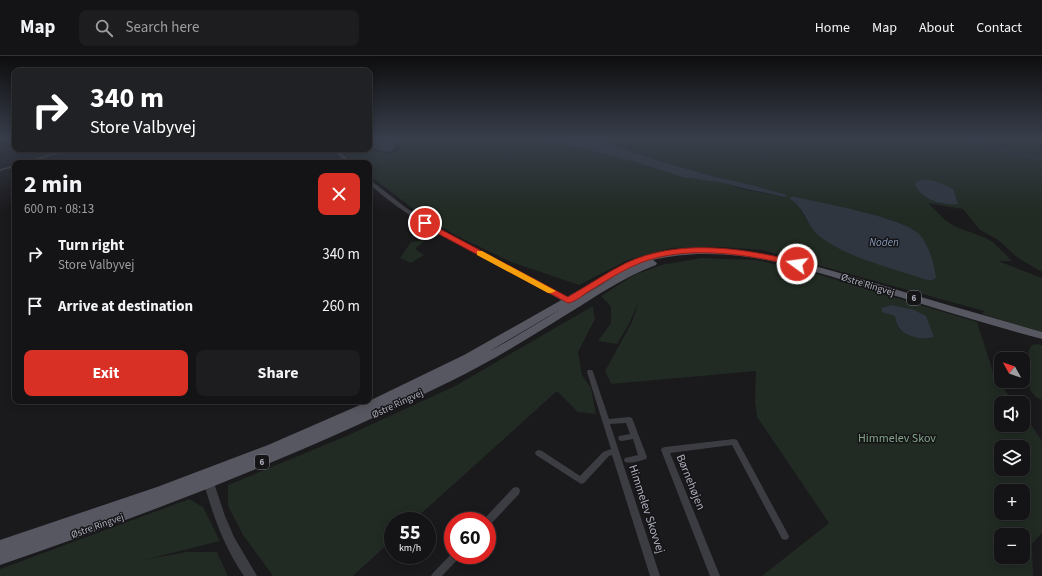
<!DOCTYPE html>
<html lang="en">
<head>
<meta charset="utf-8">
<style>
  :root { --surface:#141315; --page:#1d1c1e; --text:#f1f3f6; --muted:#9d9ea0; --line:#333234; --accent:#d93025 }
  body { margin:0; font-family:"Source Sans 3",sans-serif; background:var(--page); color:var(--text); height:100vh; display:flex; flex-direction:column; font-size:15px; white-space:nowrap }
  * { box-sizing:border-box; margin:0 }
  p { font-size:13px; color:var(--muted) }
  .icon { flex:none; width:22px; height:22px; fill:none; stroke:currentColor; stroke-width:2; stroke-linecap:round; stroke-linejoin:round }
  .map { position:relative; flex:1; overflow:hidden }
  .side { position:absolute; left:12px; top:104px; width:360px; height:244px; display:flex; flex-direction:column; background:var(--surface); border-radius:8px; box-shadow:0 2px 10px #0003,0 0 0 1px var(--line) }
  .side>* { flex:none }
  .guide { position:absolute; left:12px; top:12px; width:360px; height:84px; border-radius:8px; box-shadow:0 2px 10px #0003,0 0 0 1px var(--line); background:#202124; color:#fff; overflow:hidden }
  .needle { width:26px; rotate:310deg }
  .controls { position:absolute; left:994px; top:296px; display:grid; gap:8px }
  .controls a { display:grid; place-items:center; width:36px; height:36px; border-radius:8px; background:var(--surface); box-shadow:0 2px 10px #0003,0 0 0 1px var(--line); font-size:20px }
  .speed { position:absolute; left:384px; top:456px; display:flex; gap:8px; font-size:20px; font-weight:700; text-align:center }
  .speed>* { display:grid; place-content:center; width:52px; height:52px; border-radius:50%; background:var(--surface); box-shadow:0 2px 10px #0003,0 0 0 1px var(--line); line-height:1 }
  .speed small { font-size:10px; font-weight:400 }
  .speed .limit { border:6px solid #d22; background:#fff; color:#111 }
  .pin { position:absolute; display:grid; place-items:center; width:34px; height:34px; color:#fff; margin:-17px; border:2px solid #fff; border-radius:50%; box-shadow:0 1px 4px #0007 }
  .me { position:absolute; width:44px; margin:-22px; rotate:284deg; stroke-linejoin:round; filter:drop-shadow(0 0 3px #0008) }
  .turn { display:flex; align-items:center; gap:14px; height:84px; padding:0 12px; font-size:18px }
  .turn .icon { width:52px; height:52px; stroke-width:2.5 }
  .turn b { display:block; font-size:28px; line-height:34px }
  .round { display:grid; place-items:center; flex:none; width:42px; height:42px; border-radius:8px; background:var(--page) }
  .summary { display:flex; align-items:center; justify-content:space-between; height:68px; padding:0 12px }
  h1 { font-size:24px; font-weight:700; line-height:30px }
  .cta { display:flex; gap:8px; margin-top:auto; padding:8px 12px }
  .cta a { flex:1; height:46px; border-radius:8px; background:var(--accent); color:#fff; font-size:16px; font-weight:700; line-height:46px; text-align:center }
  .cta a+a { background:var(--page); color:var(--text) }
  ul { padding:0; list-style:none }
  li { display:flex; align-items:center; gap:12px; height:52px; padding:0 12px }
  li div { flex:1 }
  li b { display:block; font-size:15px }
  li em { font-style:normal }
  header { display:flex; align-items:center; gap:24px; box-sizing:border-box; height:56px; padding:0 20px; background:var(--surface); border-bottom:1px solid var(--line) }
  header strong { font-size:19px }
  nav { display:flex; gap:22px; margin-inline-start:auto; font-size:14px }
  .search { width:280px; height:36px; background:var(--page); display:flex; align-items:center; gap:10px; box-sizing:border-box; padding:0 14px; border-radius:8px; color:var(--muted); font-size:15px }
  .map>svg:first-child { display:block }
  .green { fill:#212a23; fill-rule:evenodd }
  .water { fill:#2f3640 }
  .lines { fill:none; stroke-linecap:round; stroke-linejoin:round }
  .stream { stroke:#2f3640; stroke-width:1 }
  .minor { fill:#3c3c43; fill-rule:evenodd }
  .tertiary { fill:#3c3c43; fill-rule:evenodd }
  .primary { fill:#565760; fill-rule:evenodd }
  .route { fill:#d93025; stroke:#8d1f18 }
  .slow { fill:#f59e0b }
  .labels { text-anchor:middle; stroke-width:3; stroke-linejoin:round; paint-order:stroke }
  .shield { fill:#151417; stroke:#7f808a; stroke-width:1 }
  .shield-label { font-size:9px; font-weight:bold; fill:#acaebb }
  .street-label { font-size:10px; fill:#acaebb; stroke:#151417 }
  .water-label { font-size:11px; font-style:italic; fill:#8397b6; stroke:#151417 }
  .near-park-label { font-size:12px; fill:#83a68a; stroke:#151417 }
  .near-street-label { font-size:12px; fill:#acaebb; stroke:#151417 }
</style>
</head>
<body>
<header>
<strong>Map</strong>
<div class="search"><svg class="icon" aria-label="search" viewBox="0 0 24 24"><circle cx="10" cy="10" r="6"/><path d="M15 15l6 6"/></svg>Search here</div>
<nav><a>Home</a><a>Map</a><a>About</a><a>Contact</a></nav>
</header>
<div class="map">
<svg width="1042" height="520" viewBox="0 0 1042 520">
  <rect width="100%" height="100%" fill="#1a191c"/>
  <g class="green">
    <path d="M398,83H545L632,105L672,117L724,127L742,133L785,141L744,127L715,121L653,103L610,88L602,83H1042V216L1018,202L998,184L980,174L963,153L928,147L945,164L954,170L986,182L993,186L1012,205H998L1042,222V276L982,258L984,255L762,194L719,191L672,192L628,204L579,229L511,206L457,180L425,162L369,119V107H355L340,93H369V89L374,95L390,98L399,94L400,91L397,85ZM792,140L885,162L900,167L916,175L844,194C831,188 817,181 809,167C802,158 800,149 791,141Z"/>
    <polygon points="426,184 415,193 424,199 411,207 400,202 411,186"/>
    <path d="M701,202L757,204L817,218L977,266L995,322L1015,347H1001V369H1023V357L1042,385V477L1032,488L1033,520H762L829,467L757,361L755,345L756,315L611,328L605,315L632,266L639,245L629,268L617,288L598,285L611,267V251L601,240L634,219L661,209ZM892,258L934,281L899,273L895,260ZM1001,391H1023V413H1001ZM1001,435H1023V457H1001ZM1001,479H1023V501H1001Z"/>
    <polygon points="593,250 595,263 578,296 582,319 591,332 596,358 578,356 557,335 413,465 393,465 393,483 353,520 273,520 243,479 228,450 228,429 344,381 455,330"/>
    <path d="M1037,288L1042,289V344C1022,337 1028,309 1029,293L1032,289Z"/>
    <polygon points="189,443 203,451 220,485 144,504 186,496 217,496 228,520 0,520 0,513"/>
  </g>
  <g class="water">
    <path d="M375,83H394L396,92C387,98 381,95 373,91L372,86Z"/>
    <polygon points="545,83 602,83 610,88 653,103 715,121 744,127 787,139 785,141 742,132 724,127 683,121 632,105"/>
    <path d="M924,124C935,124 943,128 953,133L958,148C943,150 920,143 915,128L918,125Z"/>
    <path d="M792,140C819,147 905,161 920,179C930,191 934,208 936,222L932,224H927C894,213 844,201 818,179C806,168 804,151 790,143Z"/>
    <path d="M892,249L914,254L926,260L934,281C923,284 909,282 900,273C897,270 896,264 895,260L882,256V252Z"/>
  </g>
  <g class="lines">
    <polyline class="stream" points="973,83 991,91 1042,104"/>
    <g class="minor">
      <polygon points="66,93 72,93 28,107 22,107"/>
      <polygon points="15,109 15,111 0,115 0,113"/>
      <path d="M588,314H592L593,316L609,363L629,361L632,362L647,401L646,403C640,405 631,408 625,406L624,404L625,402L638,399L633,383L622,385L619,384L618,382L619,380L630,378L626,367L610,368L660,520H650L612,399L609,400L584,427L581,428L536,399L535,397L536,395L539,394L542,395L580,420L603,396L611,393L587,316Z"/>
      <polygon points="734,383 737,384 789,480 788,483 785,484 782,483 732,389 670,397 720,520 710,520 661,394 662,392 665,391"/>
      <polygon points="516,431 519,432 520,435 519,438 490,469 487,470 487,465 483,465 484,463 513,432"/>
      <polygon points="453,496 453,499 460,499 459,502 442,520 431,520 433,517"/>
    </g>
    <g class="tertiary">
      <polygon points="332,93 338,93 352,107 346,107"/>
      <path d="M369,123L405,151L427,166L464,187L539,225L577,248L576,250H570C504,208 429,181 369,128Z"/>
      <path d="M207,416L211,418L225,460L234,481L257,520H244C223,490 212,456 202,421L203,418Z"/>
    </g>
    <path class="primary" d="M694,192C758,191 817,211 878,228C933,245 987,260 1042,276V283C985,268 929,250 873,233C802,212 732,187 657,203L653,204L657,207L656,209C623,221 594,242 564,260C527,283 490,306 451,325C305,397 154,456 0,509V484L157,431L268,389L369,345L464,299L618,212L651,199L673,195ZM615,221C572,245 531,273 488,296Z"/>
  </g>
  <linearGradient id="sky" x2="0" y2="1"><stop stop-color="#0e0e0f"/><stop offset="0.53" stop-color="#383e4b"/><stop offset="1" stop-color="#383e4b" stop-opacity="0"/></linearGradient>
  <rect width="1042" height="156" fill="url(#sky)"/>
  <path class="route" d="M425,165L568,241C587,230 606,217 626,207C679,182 745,192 799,206L801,208L797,210C746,198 680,187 631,211C616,218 601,228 586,237C581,241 574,246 568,247L422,169V166Z"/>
  <polygon class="slow" points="477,195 482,195 556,235 551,237 548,237 477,199"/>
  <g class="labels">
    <g class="shield">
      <rect x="907" y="235" width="14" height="14" rx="3"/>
      <rect x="255" y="399" width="14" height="14" rx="3"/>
    </g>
    <g class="shield-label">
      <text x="914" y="245">6</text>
      <text x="262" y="409">6</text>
    </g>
    <g class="street-label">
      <text transform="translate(868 228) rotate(17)" y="4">Østre Ringvej</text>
      <text transform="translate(397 347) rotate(-25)" y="4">Østre Ringvej</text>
      <text transform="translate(97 469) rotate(-20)" y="4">Østre Ringvej</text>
    </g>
    <g class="water-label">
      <text x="884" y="190">Noden</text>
    </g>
    <g class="near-park-label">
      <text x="897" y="386">Himmelev Skov</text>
    </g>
    <g class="near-street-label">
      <text transform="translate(691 426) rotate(68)" y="4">Børnehøjen</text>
      <text transform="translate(647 453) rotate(72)" y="4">Himmelev Skovvej</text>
    </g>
  </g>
</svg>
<div class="controls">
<a><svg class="needle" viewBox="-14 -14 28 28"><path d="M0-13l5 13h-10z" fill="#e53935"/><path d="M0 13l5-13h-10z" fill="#9d9ea0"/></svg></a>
<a><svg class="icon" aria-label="sound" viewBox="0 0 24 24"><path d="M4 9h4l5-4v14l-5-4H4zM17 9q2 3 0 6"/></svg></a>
<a><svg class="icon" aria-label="layers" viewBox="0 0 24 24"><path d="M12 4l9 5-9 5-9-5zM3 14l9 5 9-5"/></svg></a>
<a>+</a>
<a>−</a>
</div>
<div class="speed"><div>55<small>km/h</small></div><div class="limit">60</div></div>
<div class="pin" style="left:425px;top:167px;background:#d93025"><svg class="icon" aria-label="arrive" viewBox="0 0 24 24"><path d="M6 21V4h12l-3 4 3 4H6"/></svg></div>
<svg class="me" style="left:797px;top:208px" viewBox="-20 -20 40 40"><circle r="17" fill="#d93025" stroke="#fff" stroke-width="3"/><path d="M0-11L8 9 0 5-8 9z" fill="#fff"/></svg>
<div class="guide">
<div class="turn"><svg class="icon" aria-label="right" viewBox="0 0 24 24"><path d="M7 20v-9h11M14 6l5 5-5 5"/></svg><div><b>340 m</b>Store Valbyvej</div></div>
</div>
<section class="side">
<div class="summary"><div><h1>2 min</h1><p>600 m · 08:13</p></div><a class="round" style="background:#d93025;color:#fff"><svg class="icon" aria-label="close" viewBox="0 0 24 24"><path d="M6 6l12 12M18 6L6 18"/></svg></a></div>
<ul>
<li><svg class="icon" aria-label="right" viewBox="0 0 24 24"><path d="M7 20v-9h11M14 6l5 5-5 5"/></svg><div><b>Turn right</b><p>Store Valbyvej</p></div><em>340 m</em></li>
<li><svg class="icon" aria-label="arrive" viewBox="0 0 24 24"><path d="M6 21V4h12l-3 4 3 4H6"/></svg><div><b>Arrive at destination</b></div><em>260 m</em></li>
</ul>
<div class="cta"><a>Exit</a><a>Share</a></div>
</section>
</div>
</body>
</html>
